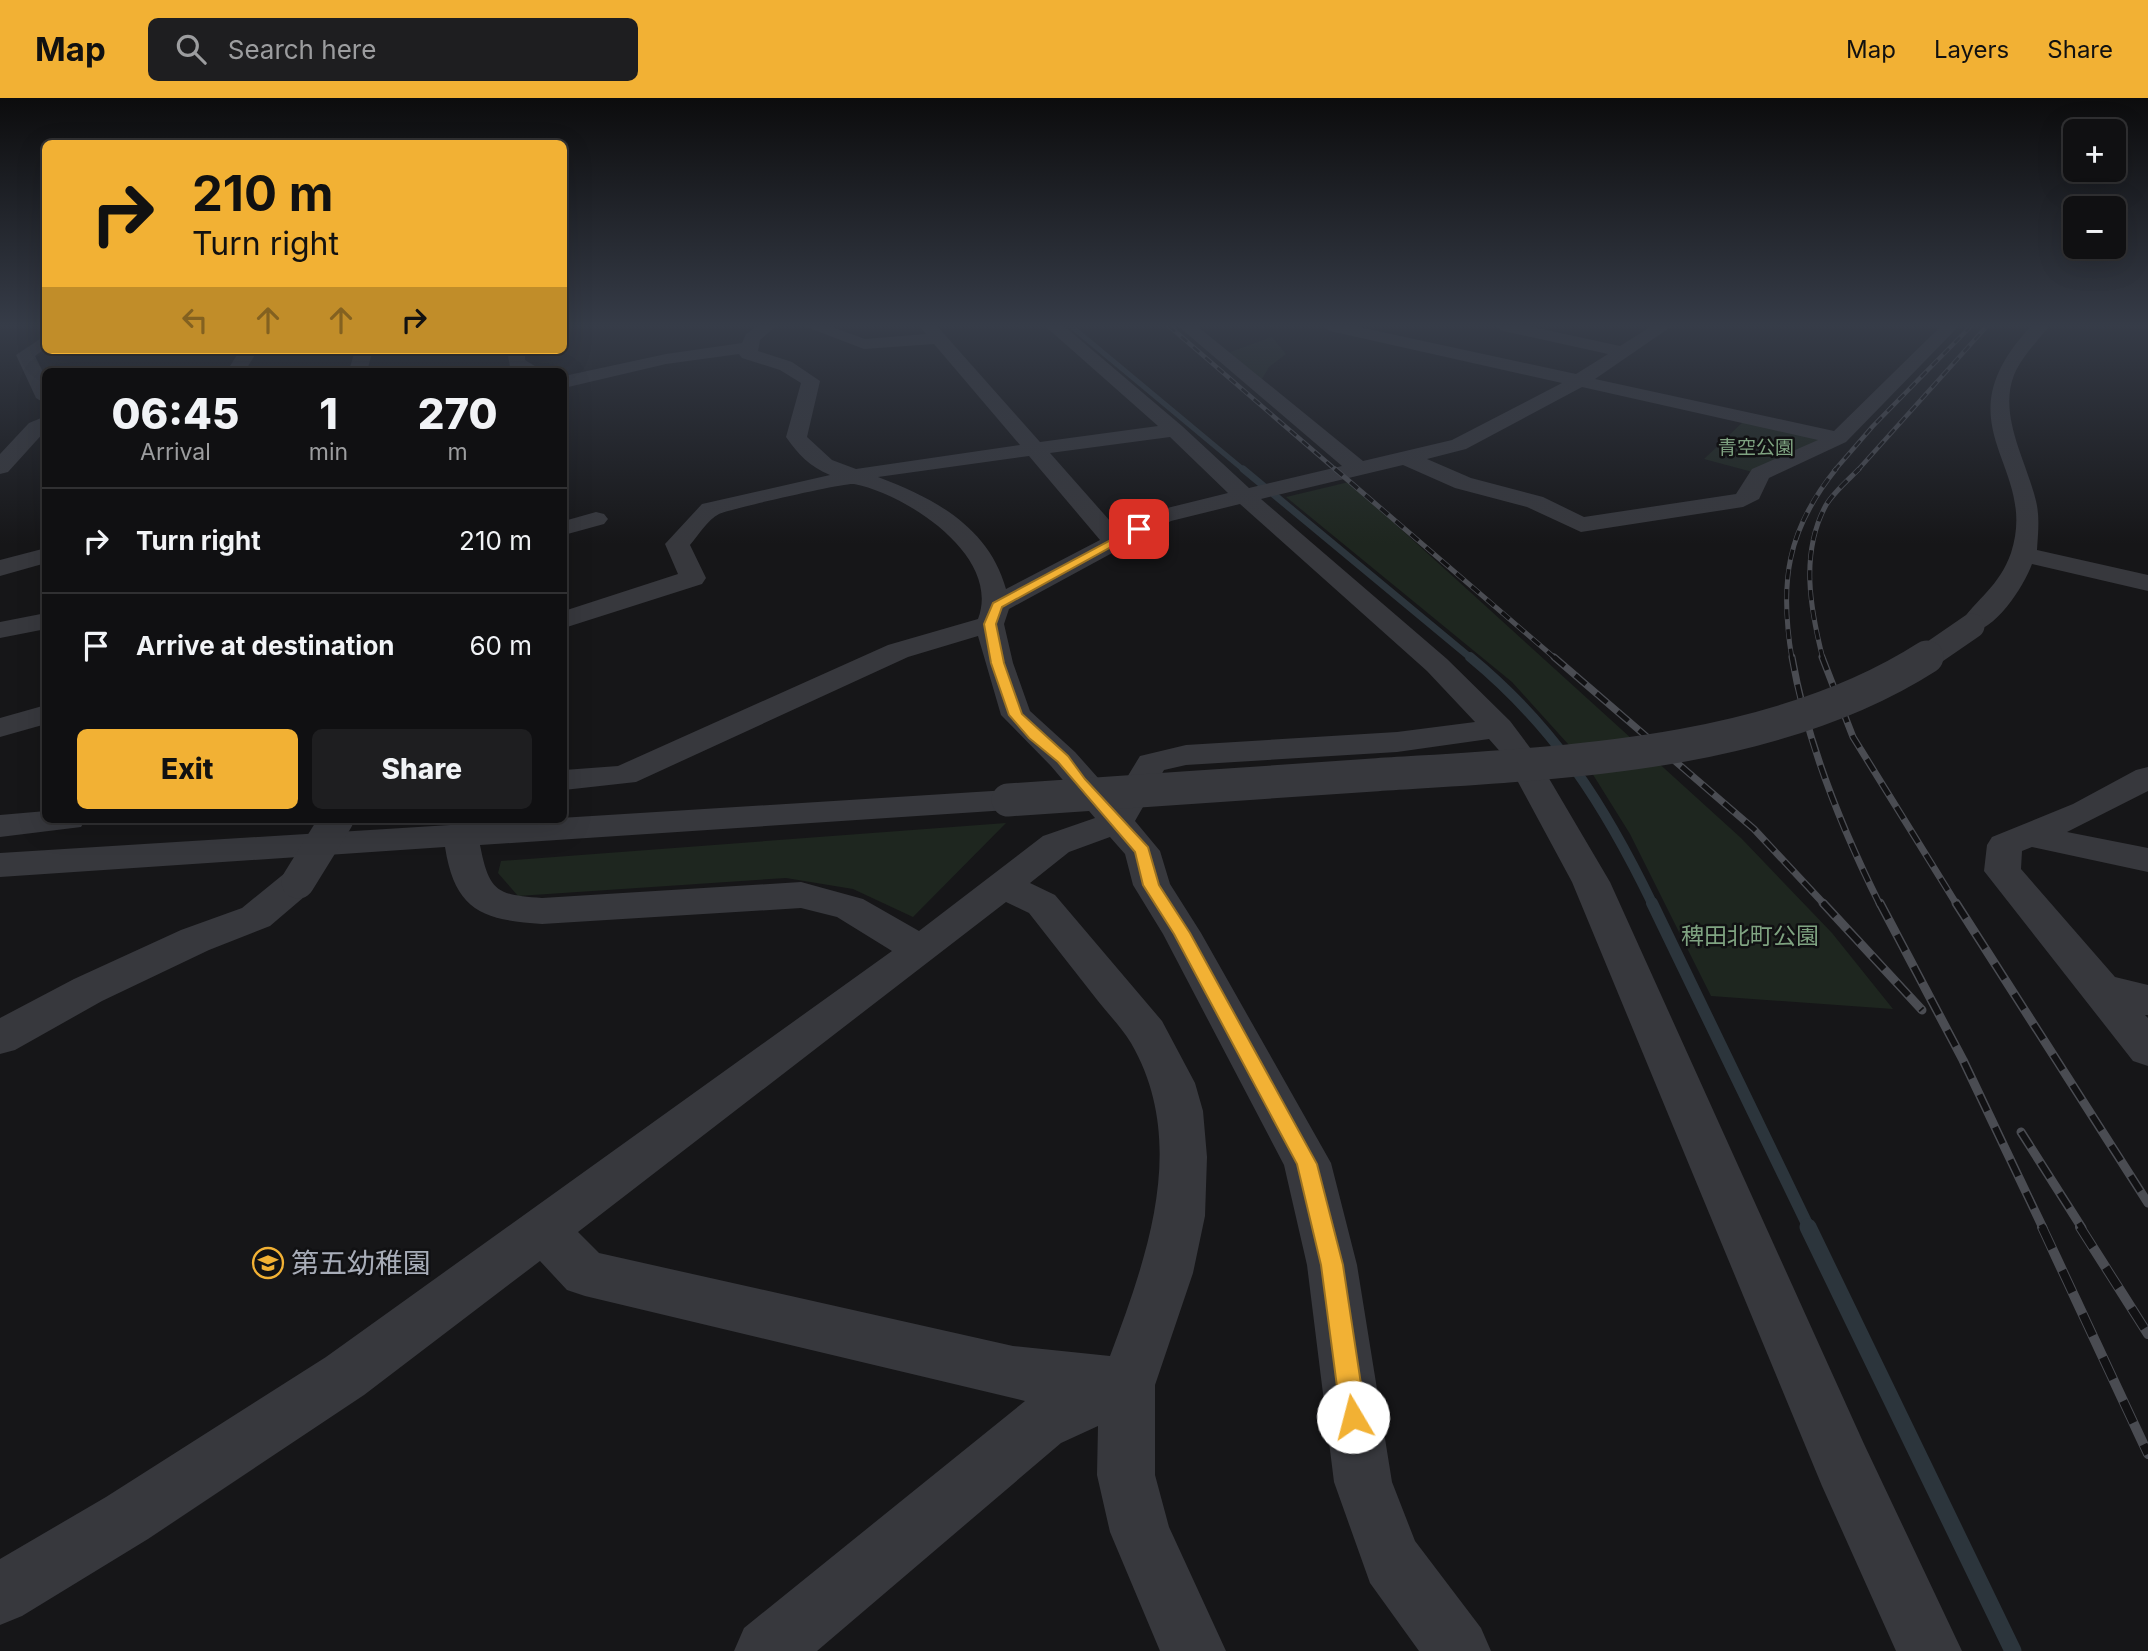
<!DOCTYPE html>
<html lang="en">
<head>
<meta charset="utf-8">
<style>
  :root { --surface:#101012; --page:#1e1e20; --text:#f1f3f6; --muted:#9c9d9f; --line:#303032; --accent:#f2b134 }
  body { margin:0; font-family:Inter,"Noto Sans JP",sans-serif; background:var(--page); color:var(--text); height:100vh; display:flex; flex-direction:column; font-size:26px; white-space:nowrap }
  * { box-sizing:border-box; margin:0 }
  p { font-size:23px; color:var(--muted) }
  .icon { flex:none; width:38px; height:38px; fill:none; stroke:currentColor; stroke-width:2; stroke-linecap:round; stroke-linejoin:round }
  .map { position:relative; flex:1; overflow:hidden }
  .drawer { position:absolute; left:42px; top:270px; width:525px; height:455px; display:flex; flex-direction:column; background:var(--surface); border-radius:10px; box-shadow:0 7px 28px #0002,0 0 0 2px var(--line) }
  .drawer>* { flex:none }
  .top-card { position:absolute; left:42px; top:42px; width:525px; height:214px; border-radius:10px; box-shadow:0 7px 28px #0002,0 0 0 2px var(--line); background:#f2b134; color:#111; overflow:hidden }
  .controls { position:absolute; left:2063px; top:21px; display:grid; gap:14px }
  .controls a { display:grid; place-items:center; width:63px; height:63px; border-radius:10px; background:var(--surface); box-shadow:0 7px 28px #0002,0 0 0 2px var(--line); font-size:35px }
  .pin { position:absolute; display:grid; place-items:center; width:60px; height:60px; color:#fff; margin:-30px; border-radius:14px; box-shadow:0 4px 10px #0006 }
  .me { position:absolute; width:77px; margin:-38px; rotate:352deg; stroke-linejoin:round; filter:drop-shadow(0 0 5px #0008) }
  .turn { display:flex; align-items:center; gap:24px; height:147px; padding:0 35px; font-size:32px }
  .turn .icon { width:91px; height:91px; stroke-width:2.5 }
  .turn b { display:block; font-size:49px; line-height:60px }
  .lanes { display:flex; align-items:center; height:66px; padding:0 35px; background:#0003; justify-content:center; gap:35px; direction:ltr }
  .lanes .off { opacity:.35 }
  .eta { display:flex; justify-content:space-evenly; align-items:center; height:119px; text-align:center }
  .eta b { font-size:42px; font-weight:800; line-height:49px }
  .cta { display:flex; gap:14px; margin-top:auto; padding:14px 35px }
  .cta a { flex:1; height:80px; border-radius:10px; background:var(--accent); color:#111; font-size:28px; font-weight:800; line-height:80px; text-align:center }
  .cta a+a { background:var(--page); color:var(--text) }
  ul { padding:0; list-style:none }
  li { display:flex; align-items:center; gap:21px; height:105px; padding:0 35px; border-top:2px solid var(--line) }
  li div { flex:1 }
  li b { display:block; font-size:26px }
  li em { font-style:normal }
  header { display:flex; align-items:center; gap:42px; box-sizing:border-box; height:98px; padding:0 35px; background:var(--accent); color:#111 }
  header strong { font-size:33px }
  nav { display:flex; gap:38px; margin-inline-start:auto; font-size:24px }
  .search { width:490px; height:63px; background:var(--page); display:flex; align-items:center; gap:18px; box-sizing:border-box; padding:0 24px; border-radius:10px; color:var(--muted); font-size:26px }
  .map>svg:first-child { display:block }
  .green { fill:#1e261f }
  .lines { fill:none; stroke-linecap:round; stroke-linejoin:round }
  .stream-far4 { stroke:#2c353c; stroke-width:5 }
  .stream-far3 { stroke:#2c353c; stroke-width:7 }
  .stream-far2 { stroke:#2c353c; stroke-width:10 }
  .stream-far1 { stroke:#2c353c; stroke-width:12 }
  .stream { stroke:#2c353c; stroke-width:17 }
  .minor { fill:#37383d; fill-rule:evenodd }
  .rail-far4-casing { stroke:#4a4c52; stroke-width:4.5 }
  .rail-far3-casing { stroke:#4a4c52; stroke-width:5 }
  .rail-far2-casing { stroke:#4a4c52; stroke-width:7 }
  .rail-far1-casing { stroke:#4a4c52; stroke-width:9 }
  .rail-casing { stroke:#4a4c52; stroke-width:10 }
  .rail-far4 { stroke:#111113; stroke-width:2.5; stroke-dasharray:8; stroke-linecap:butt }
  .rail-far3 { stroke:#111113; stroke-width:3.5; stroke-dasharray:10; stroke-linecap:butt }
  .rail-far2 { stroke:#111113; stroke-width:4.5; stroke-dasharray:14; stroke-linecap:butt }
  .rail-far1 { stroke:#111113; stroke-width:6; stroke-dasharray:18; stroke-linecap:butt }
  .rail { stroke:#111113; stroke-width:8; stroke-dasharray:24; stroke-linecap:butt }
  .minor-bridge-far1 { stroke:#37383d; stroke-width:25 }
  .minor-bridge { stroke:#37383d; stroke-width:33 }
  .route { fill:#f2b134; stroke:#9d7322; stroke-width:2 }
  .labels { text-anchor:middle; stroke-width:5; stroke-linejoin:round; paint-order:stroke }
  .far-park-label { font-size:19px; fill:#7fa381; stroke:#111113 }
  .park-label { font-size:23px; fill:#7fa381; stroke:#111113 }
  .near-poi-label { font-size:28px; fill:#a8adb8; stroke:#111113; text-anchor:start }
</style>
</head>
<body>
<header>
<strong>Map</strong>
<div class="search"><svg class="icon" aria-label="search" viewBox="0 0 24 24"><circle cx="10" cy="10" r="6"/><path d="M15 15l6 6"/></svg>Search here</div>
<nav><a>Map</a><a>Layers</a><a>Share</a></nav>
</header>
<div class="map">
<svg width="2148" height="1553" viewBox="0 0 2148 1553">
  <rect width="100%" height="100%" fill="#161618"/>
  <g class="green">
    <polygon points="1272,239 1286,256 1269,269 1258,288 1222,257"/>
    <polygon points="1746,321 1839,340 1760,376 1704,361"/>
    <polygon points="1349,384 1741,740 1832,835 1893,911 1711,898 1630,736 1587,667 1512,584 1286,399"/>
    <polygon points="1006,725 913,819 853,791 786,780 518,798 498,775 501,763"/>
  </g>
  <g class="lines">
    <polyline class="stream-far4" points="1071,228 1245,373"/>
    <polyline class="stream-far3" points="1243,371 1472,561"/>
    <path class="stream-far2" d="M1470,559C1556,630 1605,708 1653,807"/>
    <polyline class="stream-far1" points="1652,805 1809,1130"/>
    <polyline class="stream" points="1808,1129 2013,1553"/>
    <g class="minor">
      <path d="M757,228H776L760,242L758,253L792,264L820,283L807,339L832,362L856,371L1020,347L934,246L864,251L804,228H829L865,241L926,236L920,228H937L1040,344L1158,328L1045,228H1064L1182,328L1249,390L1342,368L1178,228H1197L1363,363L1452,342L1562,285L1330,233L1322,228H1354L1576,276L1608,256L1503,233L1495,228H1528L1620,248L1652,228H1672L1595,281L1834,333L1941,228H1959L1846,344L1769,380L1759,401L1743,409L1581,434L1527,409L1455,390L1403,367L1261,401L1447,561L1510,623L1534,655L1610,784L1864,1346L1962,1553H1896L1822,1388L1572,784L1504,658L1489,641L1397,654L1186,667L1164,672L1135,723L1160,753L1170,786L1201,835L1331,1065L1357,1167L1392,1384L1415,1443L1481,1530L1491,1553H1419L1370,1485L1334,1384L1307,1167L1284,1067L1163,836L1133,787L1125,756L1110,739L1069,754L1030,785L1055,797L1162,923L1195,985L1203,1013L1207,1059L1205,1118L1193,1175L1155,1287V1377L1169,1429L1226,1553H1160L1110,1434L1097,1377L1098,1328L1061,1345L817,1553H734L744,1530L1025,1303L585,1198L567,1192L540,1163L364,1297L148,1441L22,1518L0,1527V1461L106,1399L326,1259L892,853L837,819L801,810L542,826C483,822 455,813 445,749L0,779V755L1008,692L1020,695L1025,702L1020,709L1008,712L480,747C489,793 496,797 542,800L801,784L863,801L919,833L1043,738L1095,720L1051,668L1001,617L978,538L908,559L636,684L564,692V672L618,668L888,547L978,521C1002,458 906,396 854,386C846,384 730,411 719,416C708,421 698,438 690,447L706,480L702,486L564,530V513L678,476L665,446L702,406L830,377C810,369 798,356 786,339L801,285L780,272L742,260L739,256L666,266L564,290V278L666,256L742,245L746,236ZM1582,289L1818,342L1752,371L1736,396L1584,419L1543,399L1471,380L1427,361L1466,351ZM1170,339L1228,395L1155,413L1118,432L1050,355ZM1029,358L1100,442L1006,491C989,429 934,400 878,379ZM1240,406L1427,573L1475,624L1397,634L1186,647L1140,658L1115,699L1075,654L1030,613L1013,565L1004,526L1009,511L1171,423ZM1006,804L1029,815C1052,844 1075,874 1098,903C1109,917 1122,930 1131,945C1189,1045 1147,1159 1110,1258L1013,1248L599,1155L578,1134Z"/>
      <path d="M2031,228H2049C2037,244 2022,258 2014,277C1998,318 2027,364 2036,403C2040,419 2038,435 2037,452L2148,477V493L2032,466C2023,490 1991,541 1962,534L1958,528C1977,500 1999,489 2011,455C2040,366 1937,329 2031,228Z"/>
      <polygon points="46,237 46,250 35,258 46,280 46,306 36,300 16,257"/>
      <polygon points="240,252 258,252 245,273 227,273"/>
      <polygon points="355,252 373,252 367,273 349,273"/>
      <polygon points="507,252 525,252 525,262 543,273 519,273 510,269"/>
      <polygon points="46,318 46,332 8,374 0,376 0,356 29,325"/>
      <polygon points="596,414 604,416 608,421 604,426 564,437 564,423"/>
      <polygon points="46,450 46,465 0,478 0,462"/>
      <polygon points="46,515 46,531 0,540 0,524"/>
      <polygon points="46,607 46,626 0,639 0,620"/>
      <polygon points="2148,669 2148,693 2067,734 2148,750 2148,774 2032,749 2022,753 2021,771 2115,879 2148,887 2148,917 2145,917 2148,920 2148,968 2133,963 1984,773 1987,747 1992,739 2073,706 2136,672"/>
      <polygon points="46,713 46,721 86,721 81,729 0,739 0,717"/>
      <polygon points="298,772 311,775 317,784 311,793 270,828 209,852 102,903 15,952 0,956 0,920 74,881 181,832 242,810 285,775"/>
    </g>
    <g class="rail-far4-casing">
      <g id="rail-far4">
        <polyline points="1169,228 1337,373"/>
        <polyline points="1834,373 1873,328 1971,228"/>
        <polyline points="1857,373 1987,228"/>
      </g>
    </g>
    <g class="rail-far3-casing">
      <g id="rail-far3">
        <polyline points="1335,371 1556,561"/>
        <path d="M1792,561C1779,484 1787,432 1836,371"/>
        <path d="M1823,561C1810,510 1800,455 1826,407C1834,394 1848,382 1859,371"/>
      </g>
    </g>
    <g class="rail-far2-casing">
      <g id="rail-far2">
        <polyline points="1554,559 1754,731 1825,807"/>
        <path d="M1792,559C1807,645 1841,729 1880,807"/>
        <polyline points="1822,559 1853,639 1957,807"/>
      </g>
    </g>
    <g class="rail-far1-casing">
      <g id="rail-far1">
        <polyline points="1823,805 1922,912"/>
        <polyline points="1880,805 1963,962 2043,1130"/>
        <polyline points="1956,805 2148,1105"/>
        <polyline points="2021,1034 2082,1130"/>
      </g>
    </g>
    <g class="rail-casing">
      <g id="rail">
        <polyline points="2042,1129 2148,1356"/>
        <polyline points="2080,1129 2148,1236"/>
      </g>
    </g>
    <use href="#rail-far4" class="rail-far4"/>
    <use href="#rail-far3" class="rail-far3"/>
    <use href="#rail-far2" class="rail-far2"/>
    <use href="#rail-far1" class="rail-far1"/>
    <use href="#rail" class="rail"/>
    <polyline class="minor-bridge-far1" points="1924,561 1972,528"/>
    <g class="minor-bridge">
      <path d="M1008,702C1130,694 1251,685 1373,677C1554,665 1769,660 1927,559"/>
      <polyline points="298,784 337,721"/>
    </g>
  </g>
  <linearGradient id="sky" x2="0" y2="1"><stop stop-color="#0c0c0d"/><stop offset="0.51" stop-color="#363c48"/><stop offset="1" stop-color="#363c48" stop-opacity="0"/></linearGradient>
  <rect width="2148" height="446" fill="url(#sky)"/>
  <polygon class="route" points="1135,429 1144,431 1002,509 996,526 1004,565 1022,616 1068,658 1085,681 1148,749 1159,787 1190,835 1317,1066 1343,1167 1366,1319 1362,1327 1353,1331 1345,1327 1341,1319 1321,1167 1297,1066 1174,836 1143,787 1135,754 1058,664 1029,640 1009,617 991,565 984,526 993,505"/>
  <defs>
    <g id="school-ring" transform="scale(1.575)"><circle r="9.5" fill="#111113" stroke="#f2b134" stroke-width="1.5"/><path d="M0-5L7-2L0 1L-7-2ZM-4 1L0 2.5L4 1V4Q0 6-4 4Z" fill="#f2b134"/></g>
  </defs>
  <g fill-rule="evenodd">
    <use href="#school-ring" x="268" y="1165"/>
  </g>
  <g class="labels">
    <g class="far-park-label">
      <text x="1756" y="356">青空公園</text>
    </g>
    <g class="park-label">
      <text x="1750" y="846">稗田北町公園</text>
    </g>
    <g class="near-poi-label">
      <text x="291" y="1175">第五幼稚園</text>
    </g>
  </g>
</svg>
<div class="controls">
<a>+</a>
<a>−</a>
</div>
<div class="pin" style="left:1139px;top:431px;background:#d93025"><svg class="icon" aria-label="arrive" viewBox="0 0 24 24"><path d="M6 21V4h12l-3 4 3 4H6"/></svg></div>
<svg class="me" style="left:1353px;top:1319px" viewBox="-20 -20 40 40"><circle r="19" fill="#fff"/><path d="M0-13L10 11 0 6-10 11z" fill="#f2b134"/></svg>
<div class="top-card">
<div class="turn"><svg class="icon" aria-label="right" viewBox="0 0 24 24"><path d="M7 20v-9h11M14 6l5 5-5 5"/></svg><div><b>210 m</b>Turn right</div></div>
<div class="lanes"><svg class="icon off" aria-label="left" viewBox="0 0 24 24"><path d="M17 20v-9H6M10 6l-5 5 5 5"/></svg><svg class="icon off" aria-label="ahead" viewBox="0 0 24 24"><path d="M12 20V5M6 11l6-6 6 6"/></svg><svg class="icon off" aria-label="ahead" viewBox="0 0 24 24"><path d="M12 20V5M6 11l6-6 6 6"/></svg><svg class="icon" aria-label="right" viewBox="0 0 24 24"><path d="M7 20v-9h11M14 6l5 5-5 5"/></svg></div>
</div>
<section class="drawer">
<div class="eta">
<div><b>06:45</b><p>Arrival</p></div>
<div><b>1</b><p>min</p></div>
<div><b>270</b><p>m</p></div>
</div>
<ul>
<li><svg class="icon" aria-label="right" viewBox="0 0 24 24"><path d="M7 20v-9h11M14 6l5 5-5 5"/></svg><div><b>Turn right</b></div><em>210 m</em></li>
<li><svg class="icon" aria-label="arrive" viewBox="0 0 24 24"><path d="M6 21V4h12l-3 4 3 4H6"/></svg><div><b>Arrive at destination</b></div><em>60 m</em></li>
</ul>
<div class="cta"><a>Exit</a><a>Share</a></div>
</section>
</div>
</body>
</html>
